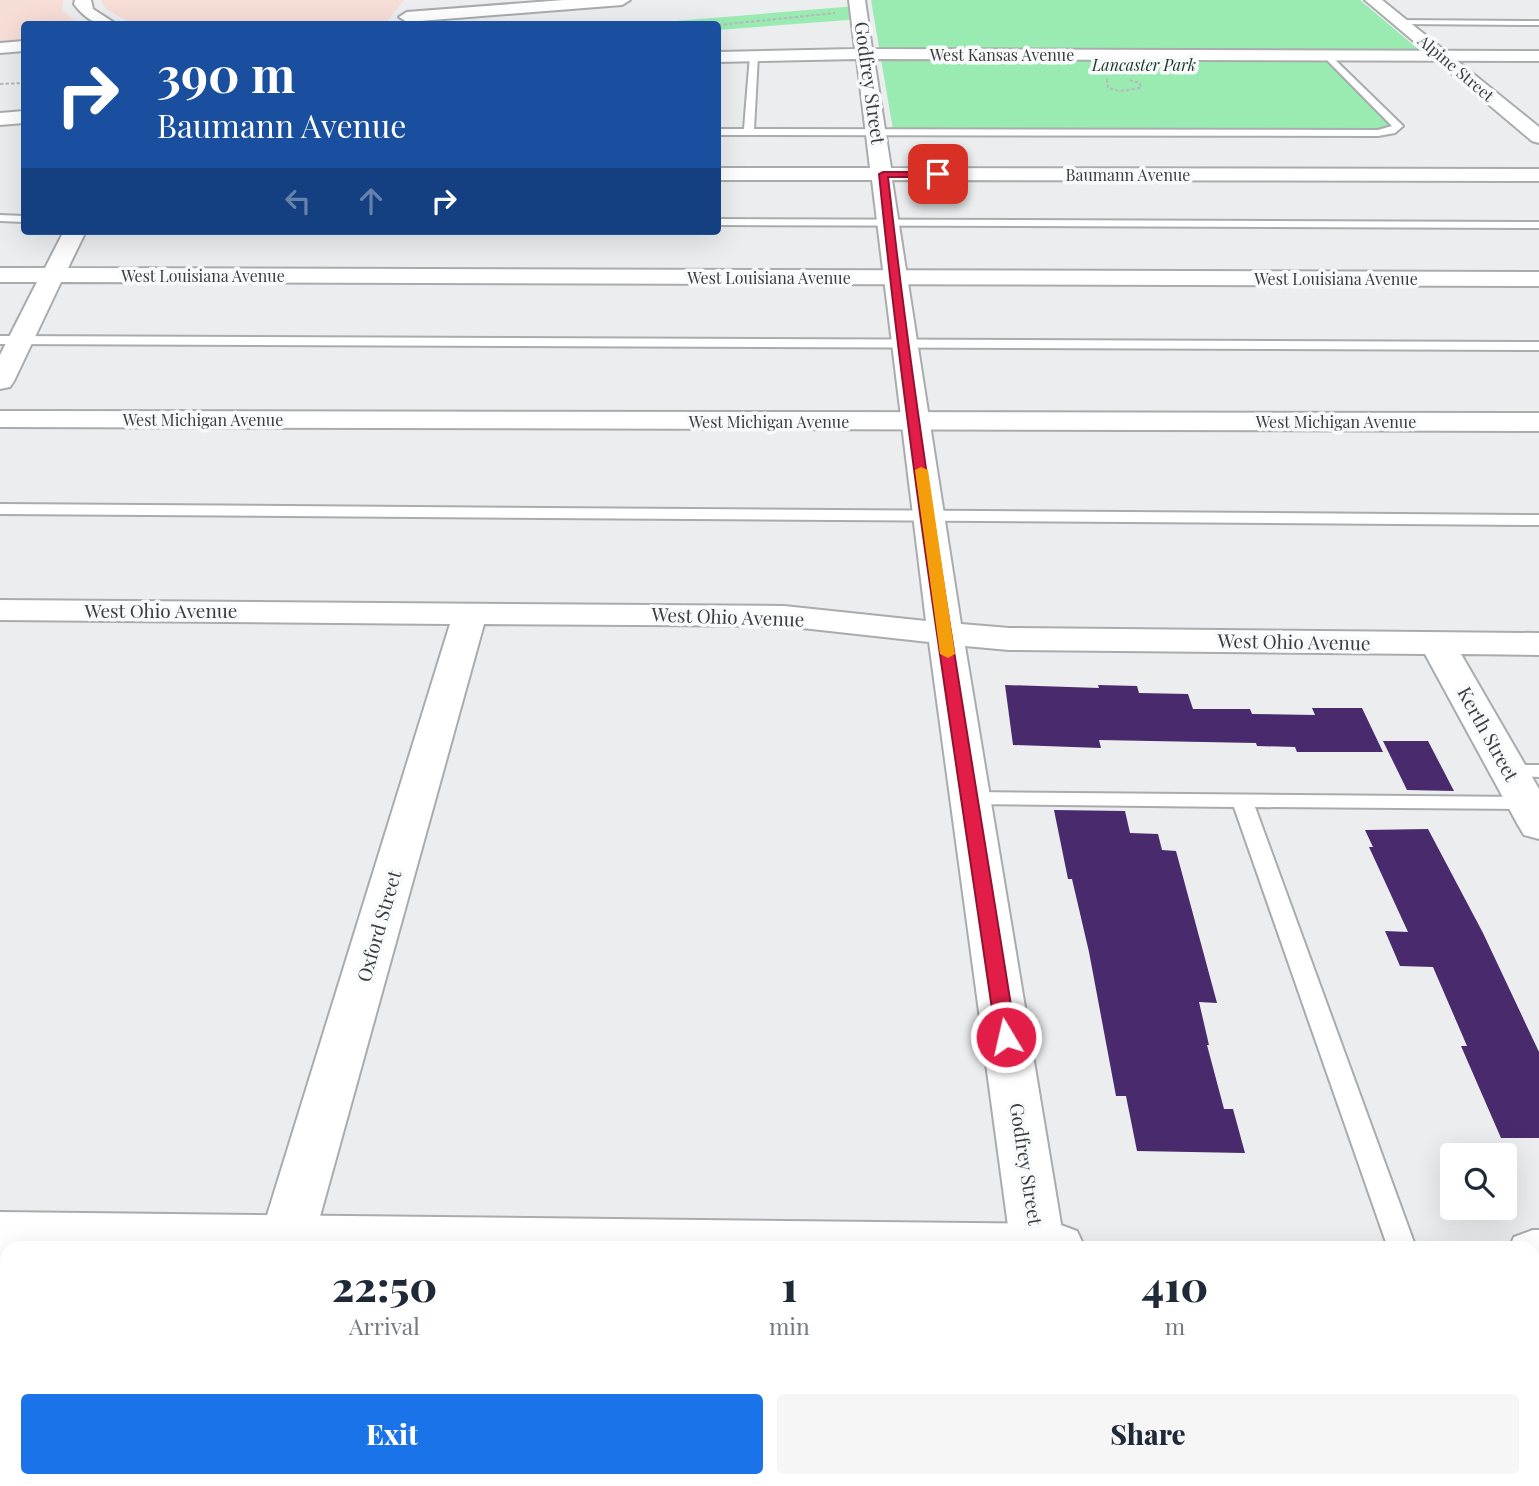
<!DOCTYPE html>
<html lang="en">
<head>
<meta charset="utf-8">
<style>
  :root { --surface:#fff; --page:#f6f6f7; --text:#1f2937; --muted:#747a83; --accent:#1a73e8 }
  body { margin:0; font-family:"Playfair Display",serif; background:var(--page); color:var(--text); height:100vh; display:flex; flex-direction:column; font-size:26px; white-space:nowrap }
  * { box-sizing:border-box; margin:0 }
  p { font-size:23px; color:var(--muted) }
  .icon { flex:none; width:38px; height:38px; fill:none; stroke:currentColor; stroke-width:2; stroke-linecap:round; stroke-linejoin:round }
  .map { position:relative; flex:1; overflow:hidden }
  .drawer { position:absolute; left:0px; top:1241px; width:1540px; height:247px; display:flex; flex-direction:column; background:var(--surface); border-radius:21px 21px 0 0; box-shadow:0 7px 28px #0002 }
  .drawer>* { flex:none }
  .top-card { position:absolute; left:21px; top:21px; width:700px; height:214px; border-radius:7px; box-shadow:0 7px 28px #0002; background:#1a4fa0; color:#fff; overflow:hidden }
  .buttons { position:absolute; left:1440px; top:1143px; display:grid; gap:14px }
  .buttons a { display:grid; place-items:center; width:77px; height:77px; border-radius:7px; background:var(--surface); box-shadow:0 7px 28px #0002; font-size:35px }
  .pin { position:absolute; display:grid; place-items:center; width:60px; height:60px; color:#fff; margin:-30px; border-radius:14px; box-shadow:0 4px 10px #0006 }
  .me { position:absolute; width:77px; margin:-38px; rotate:351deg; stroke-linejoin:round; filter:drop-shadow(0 0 5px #0008) }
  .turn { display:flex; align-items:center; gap:24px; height:147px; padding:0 21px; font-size:32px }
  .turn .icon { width:91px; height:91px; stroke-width:2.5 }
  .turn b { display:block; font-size:49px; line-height:60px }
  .lanes { display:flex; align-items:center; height:66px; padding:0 21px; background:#0003; justify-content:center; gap:35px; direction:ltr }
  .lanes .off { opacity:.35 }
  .eta { display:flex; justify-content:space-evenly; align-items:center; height:119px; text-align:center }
  .eta b { font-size:42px; font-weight:800; line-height:49px }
  .cta { display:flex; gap:14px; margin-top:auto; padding:14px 21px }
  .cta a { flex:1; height:80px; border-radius:7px; background:var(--accent); color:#fff; font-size:28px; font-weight:800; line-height:80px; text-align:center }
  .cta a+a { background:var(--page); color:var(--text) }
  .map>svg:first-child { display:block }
  .education { fill:#f6ddd5 }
  .green { fill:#99ebb2 }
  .building { fill:#492a6d }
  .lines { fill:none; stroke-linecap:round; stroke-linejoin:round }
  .service-casing { stroke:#a9abac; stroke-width:4 }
  .minor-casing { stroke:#a9abac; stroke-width:4 }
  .tertiary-casing { stroke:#a9abac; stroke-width:4 }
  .secondary-casing { stroke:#a9abac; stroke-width:4 }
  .path { stroke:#b7b8b9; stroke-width:2; stroke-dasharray:3.5 2; stroke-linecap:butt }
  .service { fill:#fff; fill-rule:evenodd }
  .minor { fill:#fff; fill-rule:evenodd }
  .tertiary { fill:#fff; fill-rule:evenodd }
  .secondary { fill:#fff; fill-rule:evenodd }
  .route { fill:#e11d48; stroke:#92132f; stroke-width:2 }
  .slow { fill:#f59e0b }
  .labels { text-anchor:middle; stroke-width:7; stroke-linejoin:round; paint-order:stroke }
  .far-street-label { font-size:16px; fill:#3b3c3c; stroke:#f9fafc }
  .far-park-label { font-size:16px; font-style:italic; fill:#143720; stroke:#f9fafc }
  .street-label { font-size:19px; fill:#3b3c3c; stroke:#f9fafc }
</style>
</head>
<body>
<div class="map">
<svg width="1539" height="1486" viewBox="0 0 1539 1486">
  <rect width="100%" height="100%" fill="#ecedef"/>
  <g class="education">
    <polygon points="0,0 63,0 62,11 81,24 24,24 24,42 0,44"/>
    <polygon points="101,0 404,0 385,24 132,24 106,9"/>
  </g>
  <g class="green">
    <polygon points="871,0 1360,0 1418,49 1320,51 1390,126 1382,131 893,130"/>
    <polygon points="856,6 861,19 718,30 718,24 639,24"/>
  </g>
  <g class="building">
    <polygon points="1005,685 1099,688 1098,685 1137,686 1139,693 1188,694 1193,709 1250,709 1252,714 1315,715 1312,708 1362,708 1383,752 1297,752 1295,747 1257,746 1256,743 1099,740 1101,748 1013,745"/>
    <polygon points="1383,741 1428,741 1454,791 1407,790"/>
    <polygon points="1054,810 1125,811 1130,833 1158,834 1162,850 1176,851 1217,1003 1199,1002 1209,1045 1207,1045 1224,1109 1233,1109 1245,1153 1137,1151 1126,1096 1116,1096 1089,952 1072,879 1068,879"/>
    <polygon points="1428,829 1483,933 1539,1052 1539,1138 1501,1138 1461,1046 1467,1046 1433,967 1400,966 1385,931 1408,932 1369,847 1373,847 1365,830"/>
  </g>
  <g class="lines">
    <g class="service-casing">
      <g id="service">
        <polygon points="1398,20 1539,21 1539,25 1401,24"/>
        <polygon points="754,52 758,55 754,129 1378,130 1392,126 1324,57 1327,52 1403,126 1395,133 1378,136 718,135 718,129 744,129 750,55"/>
        <polygon points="0,215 24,216 24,222 0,221"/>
        <polygon points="718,219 1539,222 1539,228 718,225"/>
        <polygon points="0,336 1539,342 1539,350 0,344"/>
        <polygon points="0,504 1539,515 1539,525 0,514"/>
        <polygon points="1509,765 1539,765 1539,777 1502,775 1499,771 1502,767"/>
        <polygon points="970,792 1533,797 1536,802 1533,807 1526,809 1255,807 1416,1248 1388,1248 1234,807 963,804 960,799 963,794"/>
      </g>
    </g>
    <g class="minor-casing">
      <g id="minor">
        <polygon points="564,0 630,0 622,5 407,22 399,17 407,12"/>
        <polygon points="849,0 865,0 872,49 1539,51 1539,61 874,59 891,168 1539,169 1539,181 892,180 961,624 1009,628 1539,633 1539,655 1461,654 1539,789 1539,839 1524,835 1518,825 1425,654 1009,650 965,646 1065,1248 1011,1248 929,642 784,626 484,624 314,1238 309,1248 265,1248 260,1238 450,624 0,620 0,600 784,606 926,621 872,180 718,180 718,168 870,168 857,59 718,62 718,52 855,49"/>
        <polygon points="24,111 24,123 0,125 0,113"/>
        <polygon points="1356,1480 1418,1480 1419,1486 1357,1486"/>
      </g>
    </g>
    <g class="tertiary-casing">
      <g id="tertiary">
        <path d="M75,0H91L93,9L116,24C97,26 86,20 74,4Z"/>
        <polygon points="1365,0 1382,0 1539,127 1539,143 1532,141"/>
        <polygon points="24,41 24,51 0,53 0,43"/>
        <polygon points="64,231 86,231 68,268 1539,272 1539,286 61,282 14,381 10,387 0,389 0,355 37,282 0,282 0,268 45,268"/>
        <polygon points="0,411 1539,413 1539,431 0,427"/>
      </g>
    </g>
    <g class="secondary-casing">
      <g id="secondary">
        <polygon points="0,1212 1058,1224 1077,1231 1085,1248 7,1248 7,1260 0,1260"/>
        <polygon points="1533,1230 1539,1230 1539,1278 1533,1278 1533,1248 1509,1248 1514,1237"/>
      </g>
    </g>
    <g class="path">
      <polyline points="718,25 835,13"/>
      <polyline points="1107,79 1108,88 1120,91 1141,88 1140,83 1129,80"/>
      <polyline points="0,84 24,83"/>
    </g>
    <use href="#service" class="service"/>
    <use href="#minor" class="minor"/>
    <use href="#tertiary" class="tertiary"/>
    <use href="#secondary" class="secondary"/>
  </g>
  <path class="route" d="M883,172H938L942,174L938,177H888C920,465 971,751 1016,1037L1013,1042L1006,1044L999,1042L996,1037C955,750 908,463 879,174Z"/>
  <polygon class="slow" points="921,467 928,470 955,654 948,658 940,654 915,470"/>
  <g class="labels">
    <g class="far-street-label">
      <text x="1002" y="61">West Kansas Avenue</text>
      <text transform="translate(1456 68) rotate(40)" y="6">Alpine Street</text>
      <text x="1128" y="181">Baumann Avenue</text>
      <text x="203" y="282">West Louisiana Avenue</text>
      <text x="769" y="284">West Louisiana Avenue</text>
      <text x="1336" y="285">West Louisiana Avenue</text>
      <text x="203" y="426">West Michigan Avenue</text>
      <text x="769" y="428">West Michigan Avenue</text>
      <text x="1336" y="428">West Michigan Avenue</text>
    </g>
    <g class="far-park-label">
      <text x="1144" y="71">Lancaster Park</text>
    </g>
    <g class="street-label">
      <text transform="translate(870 83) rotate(82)" y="7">Godfrey Street</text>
      <text x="161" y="618">West Ohio Avenue</text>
      <text transform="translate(728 617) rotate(2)" y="7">West Ohio Avenue</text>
      <text transform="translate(1294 642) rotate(1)" y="7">West Ohio Avenue</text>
      <text transform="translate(1488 734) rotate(61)" y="7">Kerth Street</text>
      <text transform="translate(379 926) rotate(-74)" y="7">Oxford Street</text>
      <text transform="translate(1026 1164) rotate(81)" y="7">Godfrey Street</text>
    </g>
  </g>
</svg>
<div class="buttons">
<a><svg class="icon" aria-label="search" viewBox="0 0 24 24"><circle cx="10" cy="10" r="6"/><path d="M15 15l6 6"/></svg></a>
</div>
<div class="pin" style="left:938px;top:174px;background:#d93025"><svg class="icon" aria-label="arrive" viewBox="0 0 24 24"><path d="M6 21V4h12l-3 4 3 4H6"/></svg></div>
<svg class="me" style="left:1006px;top:1037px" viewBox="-20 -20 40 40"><circle r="17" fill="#e11d48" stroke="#fff" stroke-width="3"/><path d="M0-11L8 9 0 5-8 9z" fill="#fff"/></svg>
<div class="top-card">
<div class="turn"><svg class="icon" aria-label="right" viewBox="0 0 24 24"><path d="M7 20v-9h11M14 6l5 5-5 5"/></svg><div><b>390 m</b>Baumann Avenue</div></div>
<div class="lanes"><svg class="icon off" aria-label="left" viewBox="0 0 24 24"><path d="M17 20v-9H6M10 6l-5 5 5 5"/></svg><svg class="icon off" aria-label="ahead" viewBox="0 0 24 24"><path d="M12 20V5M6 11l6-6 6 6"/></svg><svg class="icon" aria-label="right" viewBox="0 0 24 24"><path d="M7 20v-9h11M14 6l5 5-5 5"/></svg></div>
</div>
<section class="drawer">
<div class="eta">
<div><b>22:50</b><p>Arrival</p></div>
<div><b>1</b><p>min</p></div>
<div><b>410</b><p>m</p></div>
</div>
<div class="cta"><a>Exit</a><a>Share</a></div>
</section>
</div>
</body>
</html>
